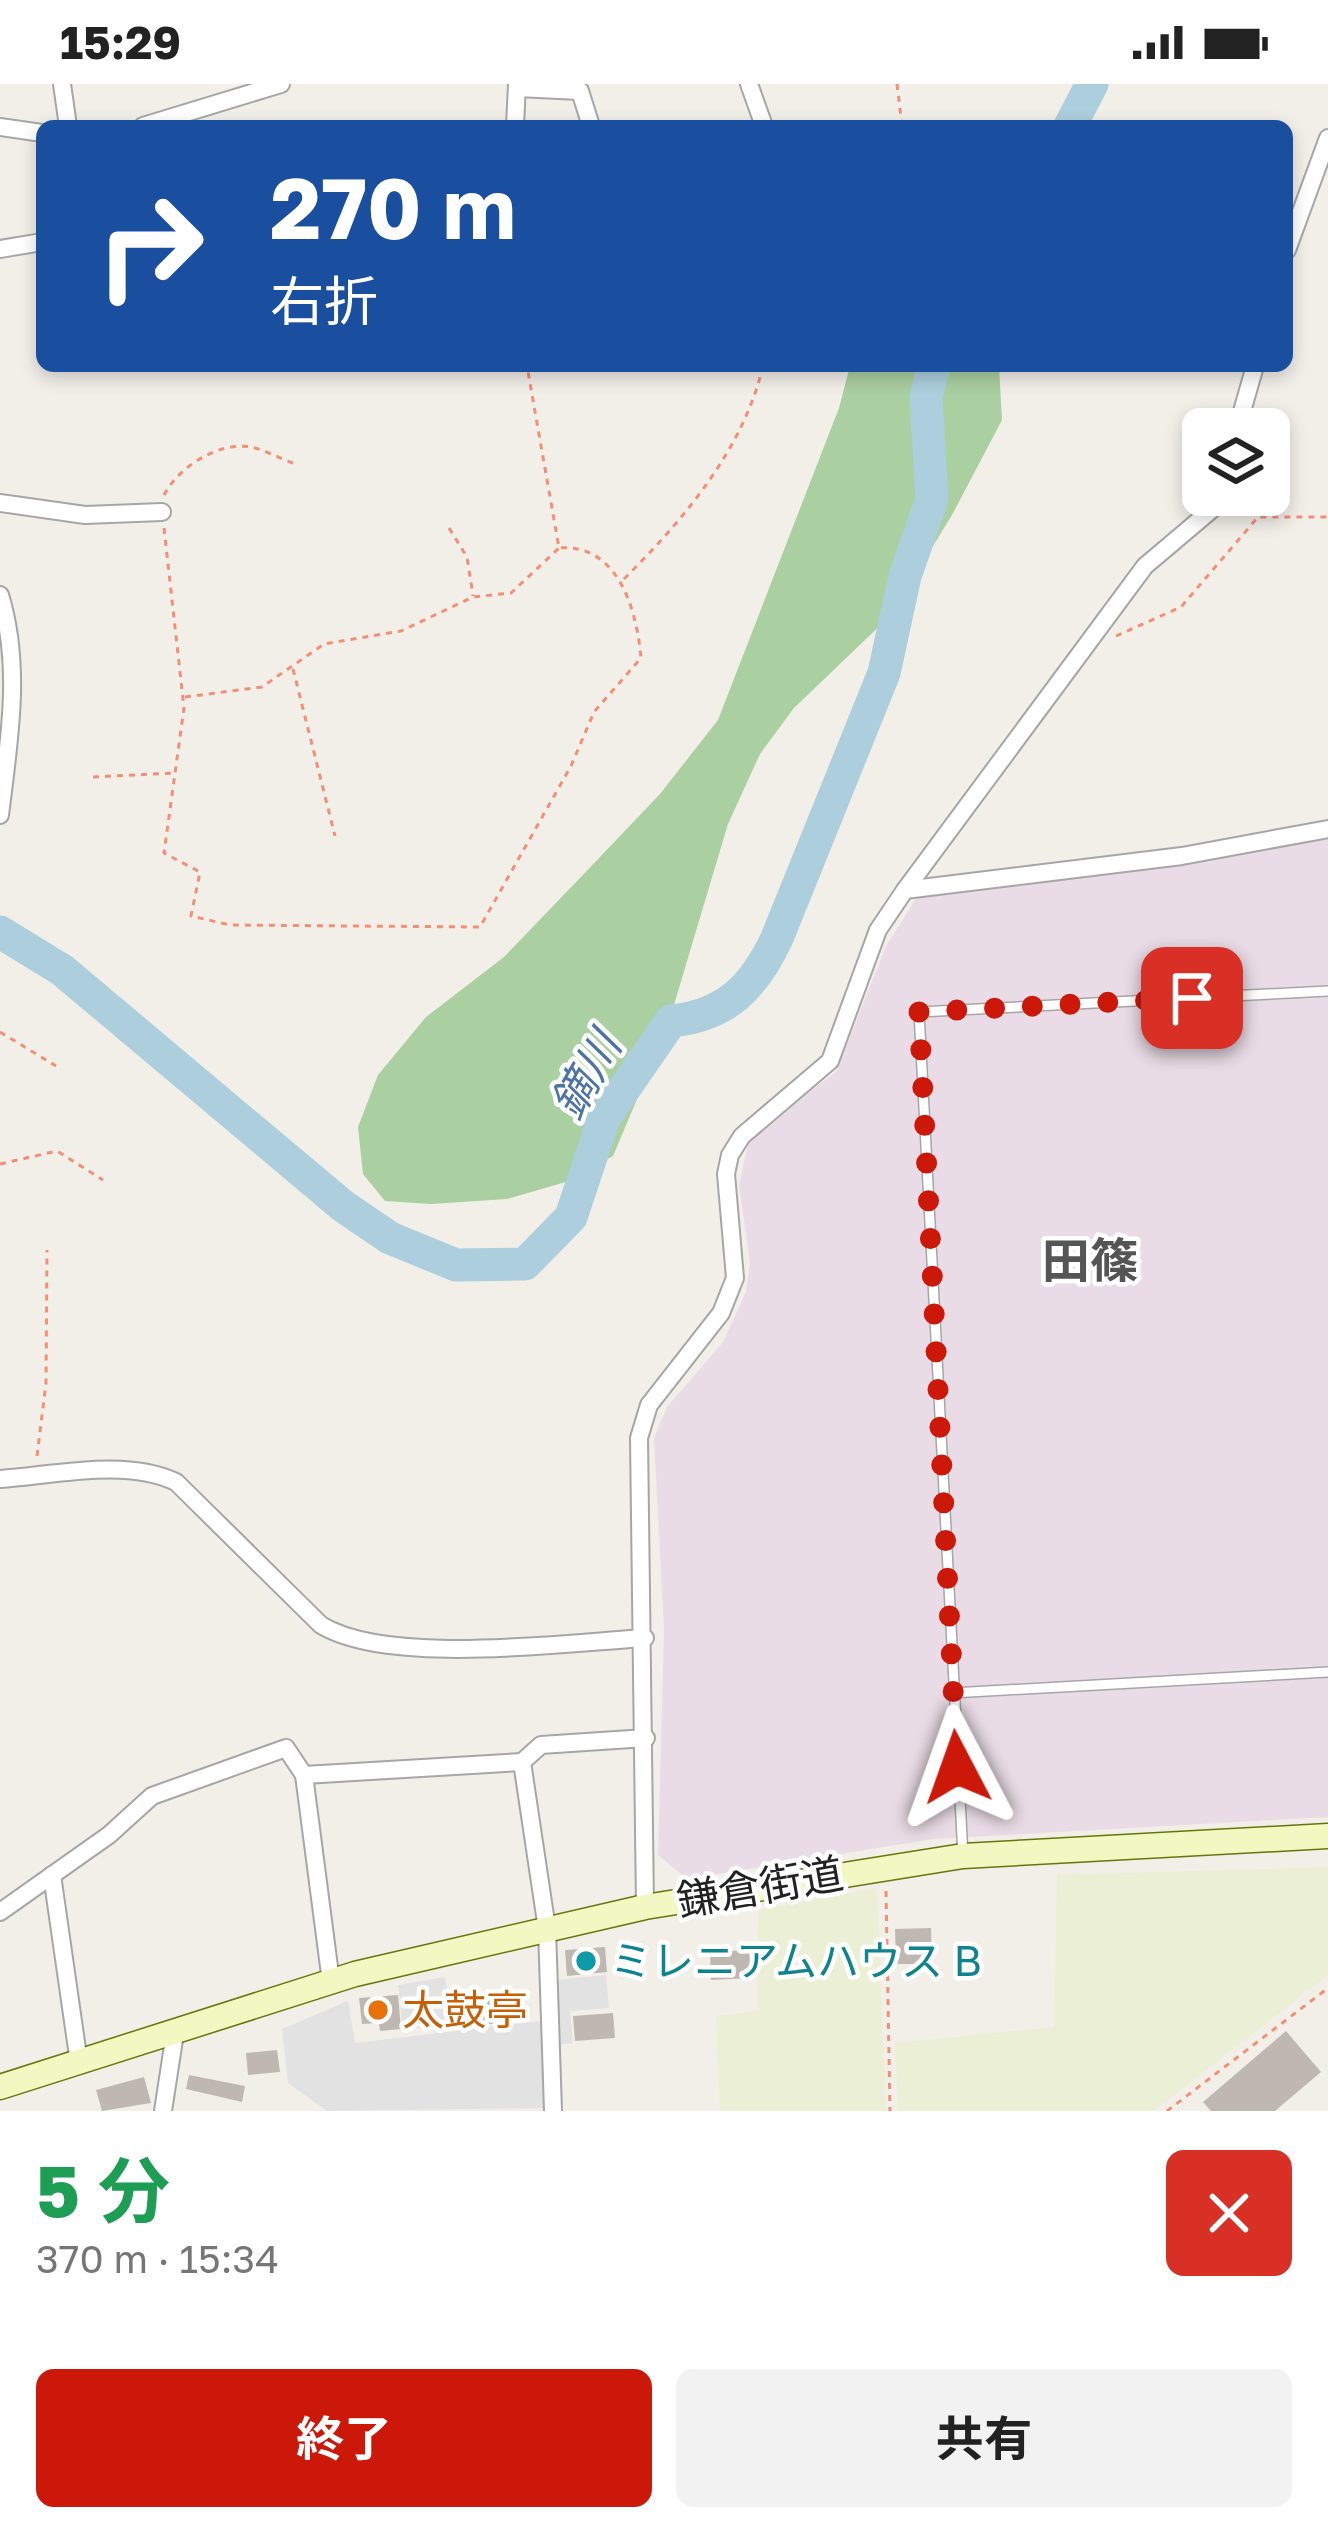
<!DOCTYPE html>
<html lang="ja">
<head>
<meta charset="utf-8">
<style>
  :root { --surface:#fff; --page:#f2f2f2; --text:#222; --muted:#767676; --accent:#cb1809 }
  body { margin:0; font-family:"Golos Text","Noto Sans JP",sans-serif; background:var(--page); color:var(--text); height:100vh; display:flex; flex-direction:column; font-size:45px; white-space:nowrap }
  * { box-sizing:border-box; margin:0 }
  p { font-size:39px; color:var(--muted) }
  .icon { flex:none; width:66px; height:66px; fill:none; stroke:currentColor; stroke-width:2; stroke-linecap:round; stroke-linejoin:round }
  .map { position:relative; height:2027px; overflow:hidden }
  .drawer { display:flex; flex-direction:column; background:var(--surface); flex:1 }
  .drawer>* { flex:none }
  .banner { position:absolute; left:36px; top:36px; width:1257px; height:252px; border-radius:18px; box-shadow:0 6px 18px #0003; background:#1a4fa0; color:#fff; overflow:hidden }
  .controls { position:absolute; left:1182px; top:324px; display:grid; gap:24px }
  .controls a { display:grid; place-items:center; width:108px; height:108px; border-radius:18px; background:var(--surface); box-shadow:0 6px 18px #0003; font-size:60px }
  .pin { position:absolute; display:grid; place-items:center; width:102px; height:102px; color:#fff; margin:-51px; border-radius:24px; box-shadow:0 6px 18px #0006 }
  .me { position:absolute; width:132px; margin:-66px; rotate:356deg; stroke-linejoin:round; filter:drop-shadow(0 0 9px #0008) }
  .turn { display:flex; align-items:center; gap:42px; height:252px; padding:0 36px; font-size:54px }
  .turn .icon { width:156px; height:156px; stroke-width:2.5 }
  .turn b { display:block; font-size:84px; line-height:102px }
  .round { display:grid; place-items:center; flex:none; width:126px; height:126px; border-radius:18px; background:var(--page) }
  .headline { display:flex; align-items:center; justify-content:space-between; height:204px; padding:0 36px }
  h1 { font-size:72px; font-weight:700; line-height:90px; color:#1e9e55 }
  .primary-button { display:flex; gap:24px; margin-top:auto; padding:24px 36px }
  .primary-button a { flex:1; height:138px; border-radius:18px; background:var(--accent); color:#fff; font-size:48px; font-weight:700; line-height:138px; text-align:center }
  .primary-button a+a { background:var(--page); color:var(--text) }
  .status { display:flex; justify-content:space-between; align-items:center; height:84px; padding:0 60px; background:var(--surface); direction:ltr }
  .status svg { height:33px; fill:currentColor }
  .map>svg:first-child { display:block }
  .industrial { fill:#eadce6 }
  .farmland { fill:#ebefd6 }
  .forest { fill:#aacfa0 }
  .parking { fill:#e2e2e2 }
  .lines { fill:none; stroke-linecap:round; stroke-linejoin:round }
  .river { stroke:#accedd; stroke-width:33 }
  .building { fill:#bfb8b2 }
  .lane-casing { stroke:#a6a6a6; stroke-width:12 }
  .street-casing { stroke:#a6a6a6; stroke-width:20 }
  .secondary-casing { stroke:#63780a; stroke-width:27 }
  .path { stroke:#f48e77; stroke-width:3; stroke-dasharray:6 6; stroke-linecap:butt }
  .lane { stroke:#fff; stroke-width:9 }
  .street { stroke:#fff; stroke-width:16 }
  .secondary { stroke:#f1f8c1; stroke-width:24 }
  .route { stroke:#cb1809; stroke-width:21; stroke-dasharray:0 37.8 }
  .culture-dot { fill:#0f9aa8; stroke:#fff; stroke-width:4.5 }
  .food-dot { fill:#e8710a; stroke:#fff; stroke-width:4.5 }
  .labels { text-anchor:middle; stroke-width:9; stroke-linejoin:round; paint-order:stroke }
  .street-label { font-size:42px; fill:#222; stroke:#fff }
  .culture-label { font-size:42px; fill:#0d838f; stroke:#fff; text-anchor:start }
  .food-label { font-size:42px; fill:#c56008; stroke:#fff; text-anchor:start }
  .water-label { font-size:45px; font-style:italic; fill:#4e74a7; stroke:#fff }
  .quarter-label { font-size:48px; font-weight:bold; fill:#555; stroke:#fff }
</style>
</head>
<body>
<div class="status"><b>15:29</b><svg viewBox="0 0 49 12"><path d="M0 12V9h3v3zM5 12V6h3v6zM10 12V3h3v9zM15 12V0h3v12zM26 1h20v11H26zM47 4h2v5h-2z"/></svg></div>
<div class="map">
<svg width="1328" height="2027" viewBox="0 0 1328 2027">
  <rect width="100%" height="100%" fill="#f2efe9"/>
  <polygon class="industrial" points="1328,750 1328,1733 933,1755 687,1795 658,1771 664,1546 654,1354 667,1323 723,1258 746,1208 750,1179 739,1101 748,1060 764,1041 836,988 886,862 917,813"/>
  <g class="farmland">
    <polygon points="1328,1783 1328,1891 1154,2027 898,2027 895,1959 1054,1943 1057,1791"/>
    <polygon points="877,1804 886,2027 720,2027 716,1932 757,1927 758,1826"/>
  </g>
  <polygon class="forest" points="850,282 999,282 1002,336 952,431 890,532 794,624 760,670 728,740 667,944 613,1072 569,1097 507,1115 431,1120 385,1117 363,1090 358,1043 378,991 426,933 504,873 579,795 660,710 718,636 839,324"/>
  <g class="parking">
    <polygon points="606,1891 609,1924 570,1927 573,1959 558,1961 557,1896"/>
    <polygon points="445,1893 451,1942 403,1945 398,1901"/>
    <polygon points="348,1917 355,1959 540,1937 544,2024 327,2027 288,1999 282,1945"/>
  </g>
  <g class="lines">
    <g class="river">
      <polyline points="1070,42 1092,0"/>
      <path d="M0,848L62,886L343,1122L390,1154L456,1181L525,1180L571,1133L604,1034L671,937C726,932 754,903 777,854L884,589L905,492L932,415L926,313L934,282"/>
    </g>
  </g>
  <g class="building">
    <polygon points="931,1844 932,1880 896,1880 895,1845"/>
    <polygon points="605,1863 607,1888 567,1892 565,1866"/>
    <polygon points="749,1866 751,1894 711,1896 710,1868"/>
    <polygon points="519,1910 523,1936 474,1942 470,1916"/>
    <polygon points="398,1911 401,1945 380,1947 379,1939 362,1940 359,1914"/>
    <polygon points="613,1929 615,1954 575,1957 573,1932"/>
    <polygon points="1286,1947 1321,1988 1275,2027 1211,2027 1203,2018"/>
    <polygon points="277,1966 280,1988 248,1991 246,1969"/>
    <polygon points="189,1991 245,2002 242,2018 186,2005"/>
    <polygon points="144,1993 151,2019 102,2027 96,2006"/>
  </g>
  <g class="lines">
    <g class="lane-casing">
      <g id="lane">
        <polyline points="952,1609 1328,1588"/>
        <polyline points="963,1772 919,928 1328,907"/>
      </g>
    </g>
    <g class="street-casing">
      <g id="street">
        <polyline points="62,0 68,42"/>
        <polyline points="749,0 764,42"/>
        <polyline points="517,4 580,7 591,42"/>
        <polyline points="143,42 281,0"/>
        <polyline points="515,42 517,0"/>
        <polyline points="0,43 42,49"/>
        <polyline points="0,165 42,158"/>
        <polyline points="1287,166 1328,54"/>
        <polyline points="1237,345 1255,282"/>
        <polyline points="0,419 85,431 162,428"/>
        <path d="M0,511C22,582 9,658 0,731"/>
        <polyline points="905,806 1182,772 1328,745"/>
        <path d="M0,1395C55,1391 126,1374 176,1398L321,1541C388,1582 564,1559 645,1554"/>
        <polyline points="304,1691 331,1898"/>
        <polyline points="52,1791 79,1979"/>
        <polyline points="645,1823 639,1354 649,1321 721,1229 735,1194 726,1090 730,1071 742,1052 830,977 878,846 905,806 1145,482 1216,422 1219,411"/>
        <polyline points="0,1828 109,1751 152,1712 286,1664 304,1691 522,1678"/>
        <polyline points="163,2027 175,1949"/>
        <polyline points="553,2027 547,1845 522,1678 541,1661 646,1654"/>
      </g>
    </g>
    <g class="secondary-casing">
      <polyline id="secondary" points="0,2003 355,1890 645,1823 963,1772 1328,1752"/>
    </g>
    <g class="path">
      <polyline points="897,0 902,42"/>
      <path d="M164,411C178,384 218,357 251,363C265,366 281,375 296,380"/>
      <path d="M164,444L184,624L164,769L200,788L191,832L230,841L480,843L571,682L594,628L641,574C637,528 619,459 559,464L527,282"/>
      <polyline points="449,444 467,473 473,512"/>
      <path d="M624,495C684,435 743,366 763,282"/>
      <polyline points="1116,552 1181,523 1258,433 1328,433"/>
      <polyline points="293,585 335,752"/>
      <polyline points="185,613 262,603 324,560 401,547 473,513 511,509 559,464"/>
      <polyline points="93,693 175,689"/>
      <polyline points="0,948 56,982"/>
      <polyline points="0,1080 57,1067 103,1096"/>
      <polyline points="37,1372 46,1299 47,1166"/>
      <polyline points="886,1807 890,2027"/>
      <polyline points="1167,2027 1328,1904"/>
    </g>
    <use href="#lane" class="lane"/>
    <use href="#street" class="street"/>
    <use href="#secondary" class="secondary"/>
  </g>
  <g class="lines">
    <polyline class="route" points="957,1683 919,928 1192,914"/>
  </g>
  <circle class="culture-dot" cx="586" cy="1877" r="12"/>
  <circle class="food-dot" cx="378" cy="1926" r="12"/>
  <g class="labels">
    <g class="street-label">
      <text transform="translate(760 1803) rotate(-10)" y="15">鎌倉街道</text>
    </g>
    <g class="culture-label">
      <text x="610" y="1892">ミレニアムハウス B</text>
    </g>
    <g class="food-label">
      <text x="402" y="1941">太鼓亭</text>
    </g>
    <g class="water-label">
      <text transform="translate(586 991) rotate(-60)" y="16">鏑川</text>
    </g>
    <g class="quarter-label">
      <text x="1090" y="1194">田篠</text>
    </g>
  </g>
</svg>
<div class="controls">
<a><svg class="icon" aria-label="layers" viewBox="0 0 24 24"><path d="M12 4l9 5-9 5-9-5zM3 14l9 5 9-5"/></svg></a>
</div>
<div class="pin" style="left:1192px;top:914px;background:#d93025"><svg class="icon" aria-label="arrive" viewBox="0 0 24 24"><path d="M6 21V4h12l-3 4 3 4H6"/></svg></div>
<svg class="me" style="left:957px;top:1683px" viewBox="-20 -20 40 40"><path d="M0-17L14 15 0 8-14 15z" fill="#cb1809" stroke="#fff" stroke-width="4"/></svg>
<div class="banner">
<div class="turn"><svg class="icon" aria-label="right" viewBox="0 0 24 24"><path d="M7 20v-9h11M14 6l5 5-5 5"/></svg><div><b>270 m</b>右折</div></div>
</div>
</div>
<section class="drawer">
<div class="headline"><div><h1>5 分</h1><p>370 m · 15:34</p></div><a class="round" style="background:#d93025;color:#fff"><svg class="icon" aria-label="close" viewBox="0 0 24 24"><path d="M6 6l12 12M18 6L6 18"/></svg></a></div>
<div class="primary-button"><a>終了</a><a>共有</a></div>
</section>
</body>
</html>
